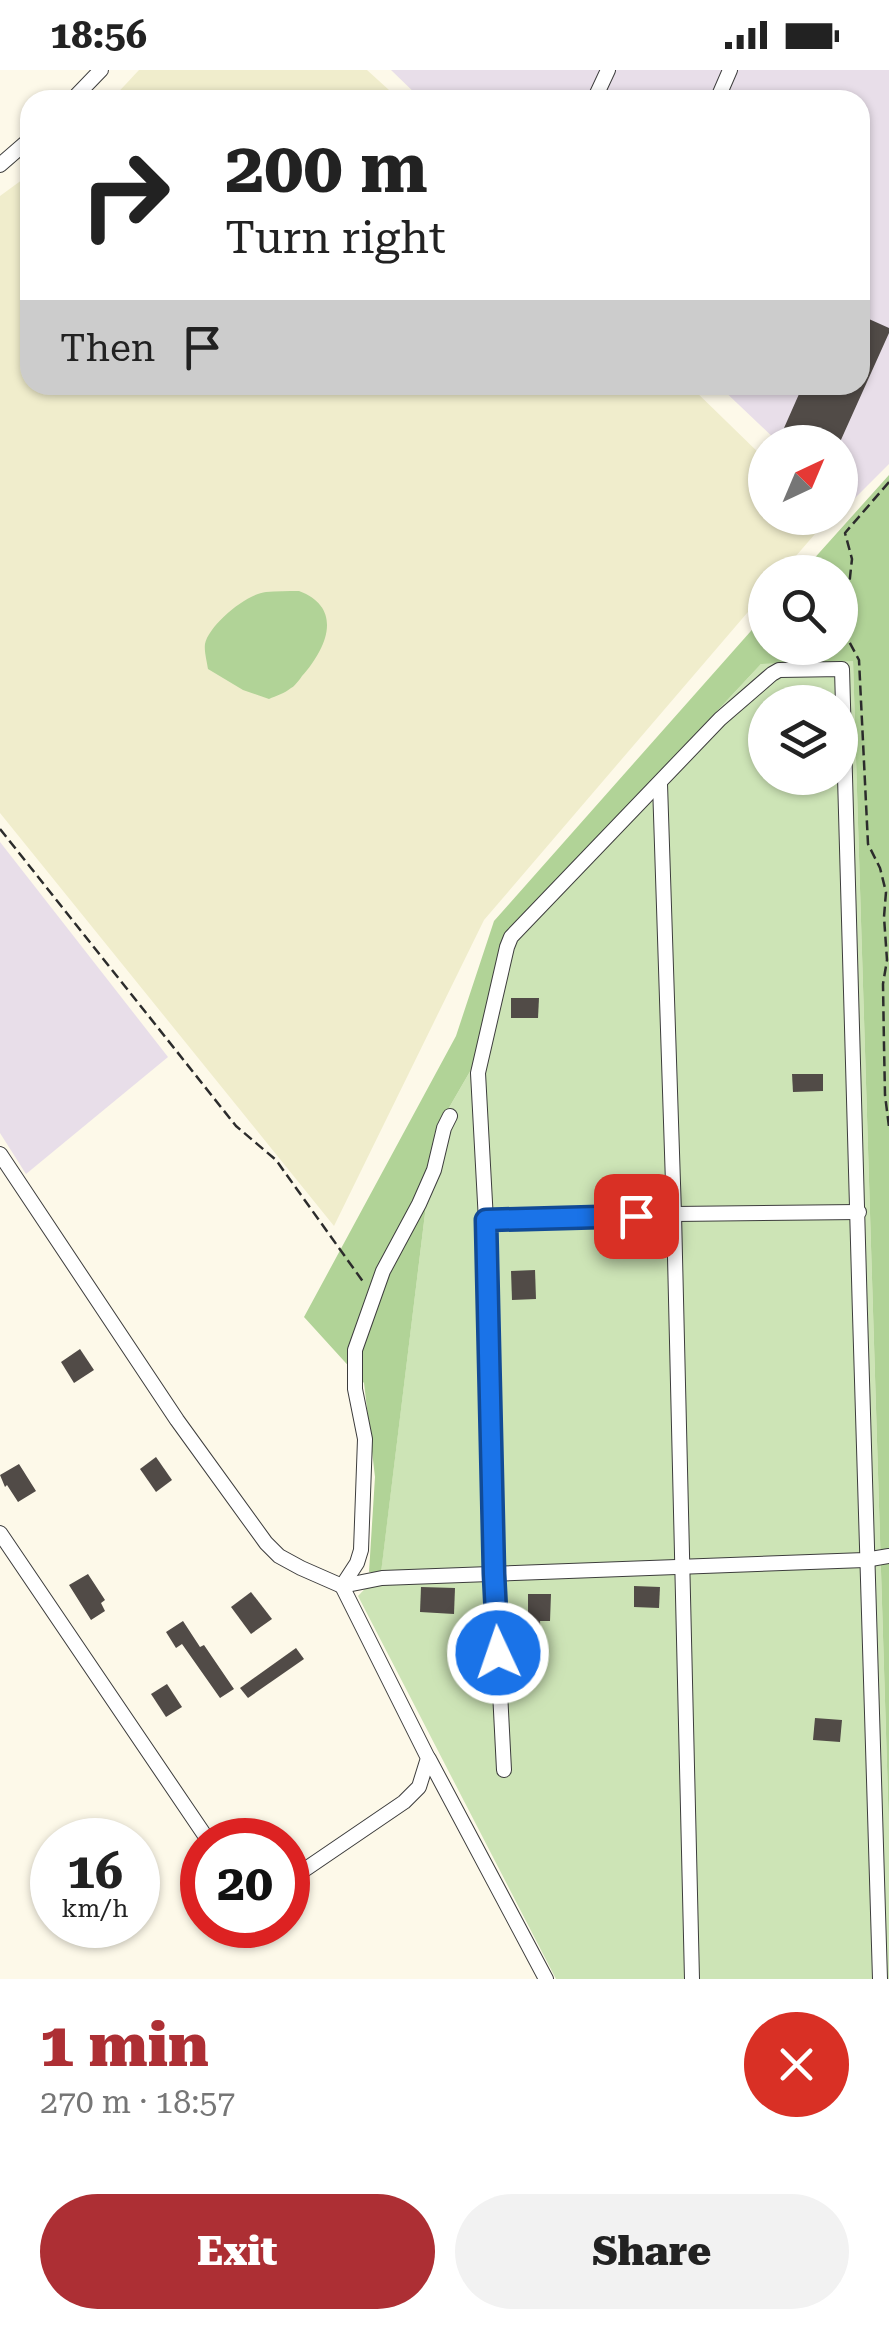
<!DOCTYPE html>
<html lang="en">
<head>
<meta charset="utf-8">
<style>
  :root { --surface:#fff; --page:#f2f2f2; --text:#222; --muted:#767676; --accent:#ad2f34 }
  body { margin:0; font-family:"Roboto Serif",serif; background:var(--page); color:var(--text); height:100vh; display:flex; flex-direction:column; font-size:38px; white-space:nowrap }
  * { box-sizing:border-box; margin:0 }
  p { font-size:32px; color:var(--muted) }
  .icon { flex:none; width:55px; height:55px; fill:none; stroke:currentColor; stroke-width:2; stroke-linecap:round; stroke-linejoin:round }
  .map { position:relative; height:1909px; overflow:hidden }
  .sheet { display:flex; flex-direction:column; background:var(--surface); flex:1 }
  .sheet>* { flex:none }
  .guide { position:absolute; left:20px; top:20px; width:850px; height:305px; border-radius:30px; box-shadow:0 2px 8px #0004; background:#fff; color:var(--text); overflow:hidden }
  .needle { width:65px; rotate:44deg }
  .fabs { position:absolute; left:748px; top:355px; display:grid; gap:20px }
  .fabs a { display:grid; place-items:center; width:110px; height:110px; border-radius:50%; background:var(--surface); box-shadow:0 2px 8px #0004; font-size:50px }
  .speed { position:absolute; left:30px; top:1748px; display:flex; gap:20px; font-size:50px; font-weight:700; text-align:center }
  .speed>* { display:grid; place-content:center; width:130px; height:130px; border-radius:50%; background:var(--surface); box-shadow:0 2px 8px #0004; line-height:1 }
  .speed small { font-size:25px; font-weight:400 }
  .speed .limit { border:15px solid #d22; background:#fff; color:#111 }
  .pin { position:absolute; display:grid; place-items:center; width:85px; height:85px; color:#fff; margin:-42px; border-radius:20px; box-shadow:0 5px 15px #0006 }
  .me { position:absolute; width:110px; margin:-55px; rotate:357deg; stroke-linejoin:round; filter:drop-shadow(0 0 8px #0008) }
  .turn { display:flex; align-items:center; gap:35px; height:210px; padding:0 40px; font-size:45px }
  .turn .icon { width:130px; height:130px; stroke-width:2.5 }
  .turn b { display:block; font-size:70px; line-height:85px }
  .then { display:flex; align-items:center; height:95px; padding:0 40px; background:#0003; gap:20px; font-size:38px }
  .round { display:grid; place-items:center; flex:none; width:105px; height:105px; border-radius:52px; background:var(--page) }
  .summary { display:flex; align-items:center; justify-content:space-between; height:170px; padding:0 40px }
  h1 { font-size:60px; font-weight:800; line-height:75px; color:var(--accent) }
  .button { display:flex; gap:20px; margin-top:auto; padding:20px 40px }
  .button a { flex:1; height:115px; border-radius:60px; background:var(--accent); color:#fff; font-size:40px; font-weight:800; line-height:115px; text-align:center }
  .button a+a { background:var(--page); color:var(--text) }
  .status { display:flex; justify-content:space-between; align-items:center; height:70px; padding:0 50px; background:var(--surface); direction:ltr }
  .status svg { height:28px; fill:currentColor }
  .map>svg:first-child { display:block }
  .industrial { fill:#e8dee9 }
  .farmland { fill:#f0edcc }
  .green { fill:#cde4b6; fill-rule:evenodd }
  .forest { fill:#b1d397 }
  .building { fill:#514b47 }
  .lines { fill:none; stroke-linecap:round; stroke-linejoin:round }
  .minor-casing { stroke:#3d3d3d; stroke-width:16 }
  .path { stroke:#2c2c2c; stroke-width:2.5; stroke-dasharray:10 5; stroke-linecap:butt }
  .minor { stroke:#fff; stroke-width:14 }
  .route-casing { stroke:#114b97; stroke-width:25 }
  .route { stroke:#1a73e8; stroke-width:18 }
</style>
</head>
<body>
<div class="status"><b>18:56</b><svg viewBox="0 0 49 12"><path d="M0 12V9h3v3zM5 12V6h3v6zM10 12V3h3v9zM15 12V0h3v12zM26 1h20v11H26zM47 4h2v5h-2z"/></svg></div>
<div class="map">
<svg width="889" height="1909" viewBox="0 0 889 1909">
  <rect width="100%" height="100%" fill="#fdf9e9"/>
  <g class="industrial">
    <polygon points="391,0 889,0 889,394 846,437 840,432 840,372 778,372 718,315 860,315 860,30 422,30"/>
    <polygon points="0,772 168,987 26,1104 0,1063"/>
  </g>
  <g class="farmland">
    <polygon points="139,0 367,0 400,30 111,30"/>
    <polygon points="30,104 30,315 689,315 765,389 765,448 828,449 782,502 765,502 765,522 484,850 334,1156 0,743 0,126"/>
  </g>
  <path class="green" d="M853,590L889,1761V1909H556L358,1526L381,1502L435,1062L472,998L506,867L761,594ZM765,632H840V708H765Z"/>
  <g class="forest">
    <polygon points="889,405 889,1761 853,591 761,594 506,867 472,998 435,1062 381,1503 369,1502 375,1407 364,1313 304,1247 456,966 494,851 765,545 765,578 840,578 840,502 802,502"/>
    <path d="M299,521C344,538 327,578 302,606C301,608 293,618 291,618C285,623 276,626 269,629L243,620L208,599C207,592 204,581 205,574C209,555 246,524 266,522C276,521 288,521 299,521Z"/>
  </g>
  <g class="building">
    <polygon points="860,245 889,258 889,263 840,372 817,372 784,358 803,315 860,315"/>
    <polygon points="511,928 539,928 538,948 511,948"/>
    <polygon points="792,1004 823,1004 823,1021 793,1022"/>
    <polygon points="535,1200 536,1229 512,1230 511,1201"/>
    <polygon points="80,1279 94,1300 74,1313 61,1292"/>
    <polygon points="156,1387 172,1410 156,1422 140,1399"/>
    <polygon points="19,1394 36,1421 18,1432 7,1415 5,1417 0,1405"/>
    <polygon points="88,1504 105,1530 101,1533 105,1541 91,1550 69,1515"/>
    <polygon points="634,1516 660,1517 659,1538 634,1537"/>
    <polygon points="421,1517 455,1518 454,1544 420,1542"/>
    <polygon points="251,1522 272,1549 251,1564 231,1537"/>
    <polygon points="528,1524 551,1524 550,1551 540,1551 542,1582 521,1583 520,1569 528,1569"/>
    <polygon points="183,1551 200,1577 204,1575 234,1619 220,1628 182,1574 176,1578 166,1562"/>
    <polygon points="296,1578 304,1589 248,1628 240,1618"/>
    <polygon points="167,1614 182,1637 166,1647 151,1624"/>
    <polygon points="815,1648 842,1650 840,1672 813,1670"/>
  </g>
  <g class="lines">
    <g class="minor-casing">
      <g id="minor">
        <polyline points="72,30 101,0"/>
        <polyline points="594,30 608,0"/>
        <polyline points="717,30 730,0"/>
        <polyline points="0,95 30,69"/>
        <polyline points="660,714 674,1144 692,1909"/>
        <polyline points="0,1084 177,1350 266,1473 279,1486 301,1498 342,1516 382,1508 865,1490 889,1486"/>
        <polyline points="486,1151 674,1144 859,1142"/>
        <polyline points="0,1463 208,1770"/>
        <polyline points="342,1516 357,1493 361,1480 365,1369 355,1319 355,1280 383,1201 419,1134 434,1100 444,1058 450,1046"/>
        <polyline points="429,1689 546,1909"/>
        <path d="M504,1700L494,1504L486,1151L478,1003L507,877L511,867L720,649L772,604L779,600L842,599C856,1036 864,1472 880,1909"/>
        <polyline points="288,1811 404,1732 419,1717 428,1688 342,1516"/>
      </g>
    </g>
    <g class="path">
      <polyline points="889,412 845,463 852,489 844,562 859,590 868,774 880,798 886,822 884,847 887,890 883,914 884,975 885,1025 889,1057"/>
      <polyline points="0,759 236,1056 276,1090 364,1213"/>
    </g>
    <use href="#minor" class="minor"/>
  </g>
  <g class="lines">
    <g class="route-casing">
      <polyline id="route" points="498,1583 494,1504 486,1150 636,1146"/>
    </g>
    <use href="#route" class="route"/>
  </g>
</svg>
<div class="fabs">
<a><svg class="needle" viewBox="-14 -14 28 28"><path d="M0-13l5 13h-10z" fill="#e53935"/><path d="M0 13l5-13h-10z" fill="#767676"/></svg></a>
<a><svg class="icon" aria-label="search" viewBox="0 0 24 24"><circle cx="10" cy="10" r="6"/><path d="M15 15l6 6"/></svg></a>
<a><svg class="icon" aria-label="layers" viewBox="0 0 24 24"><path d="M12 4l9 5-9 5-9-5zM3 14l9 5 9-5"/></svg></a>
</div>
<div class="speed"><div>16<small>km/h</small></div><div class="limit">20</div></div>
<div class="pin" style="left:636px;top:1146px;background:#d93025"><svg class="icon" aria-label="arrive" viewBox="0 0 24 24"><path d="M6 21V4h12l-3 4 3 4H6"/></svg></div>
<svg class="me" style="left:498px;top:1583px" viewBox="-20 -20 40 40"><circle r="17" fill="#1a73e8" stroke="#fff" stroke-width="3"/><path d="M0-11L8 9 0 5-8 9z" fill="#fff"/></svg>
<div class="guide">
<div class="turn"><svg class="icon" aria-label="right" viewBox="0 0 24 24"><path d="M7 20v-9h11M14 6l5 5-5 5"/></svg><div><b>200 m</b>Turn right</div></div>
<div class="then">Then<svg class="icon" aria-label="arrive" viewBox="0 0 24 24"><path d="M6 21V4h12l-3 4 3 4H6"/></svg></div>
</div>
</div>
<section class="sheet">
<div class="summary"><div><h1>1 min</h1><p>270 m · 18:57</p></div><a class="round" style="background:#d93025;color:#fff"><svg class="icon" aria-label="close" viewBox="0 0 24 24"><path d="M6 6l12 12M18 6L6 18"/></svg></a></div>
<div class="button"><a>Exit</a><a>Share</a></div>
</section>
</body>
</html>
